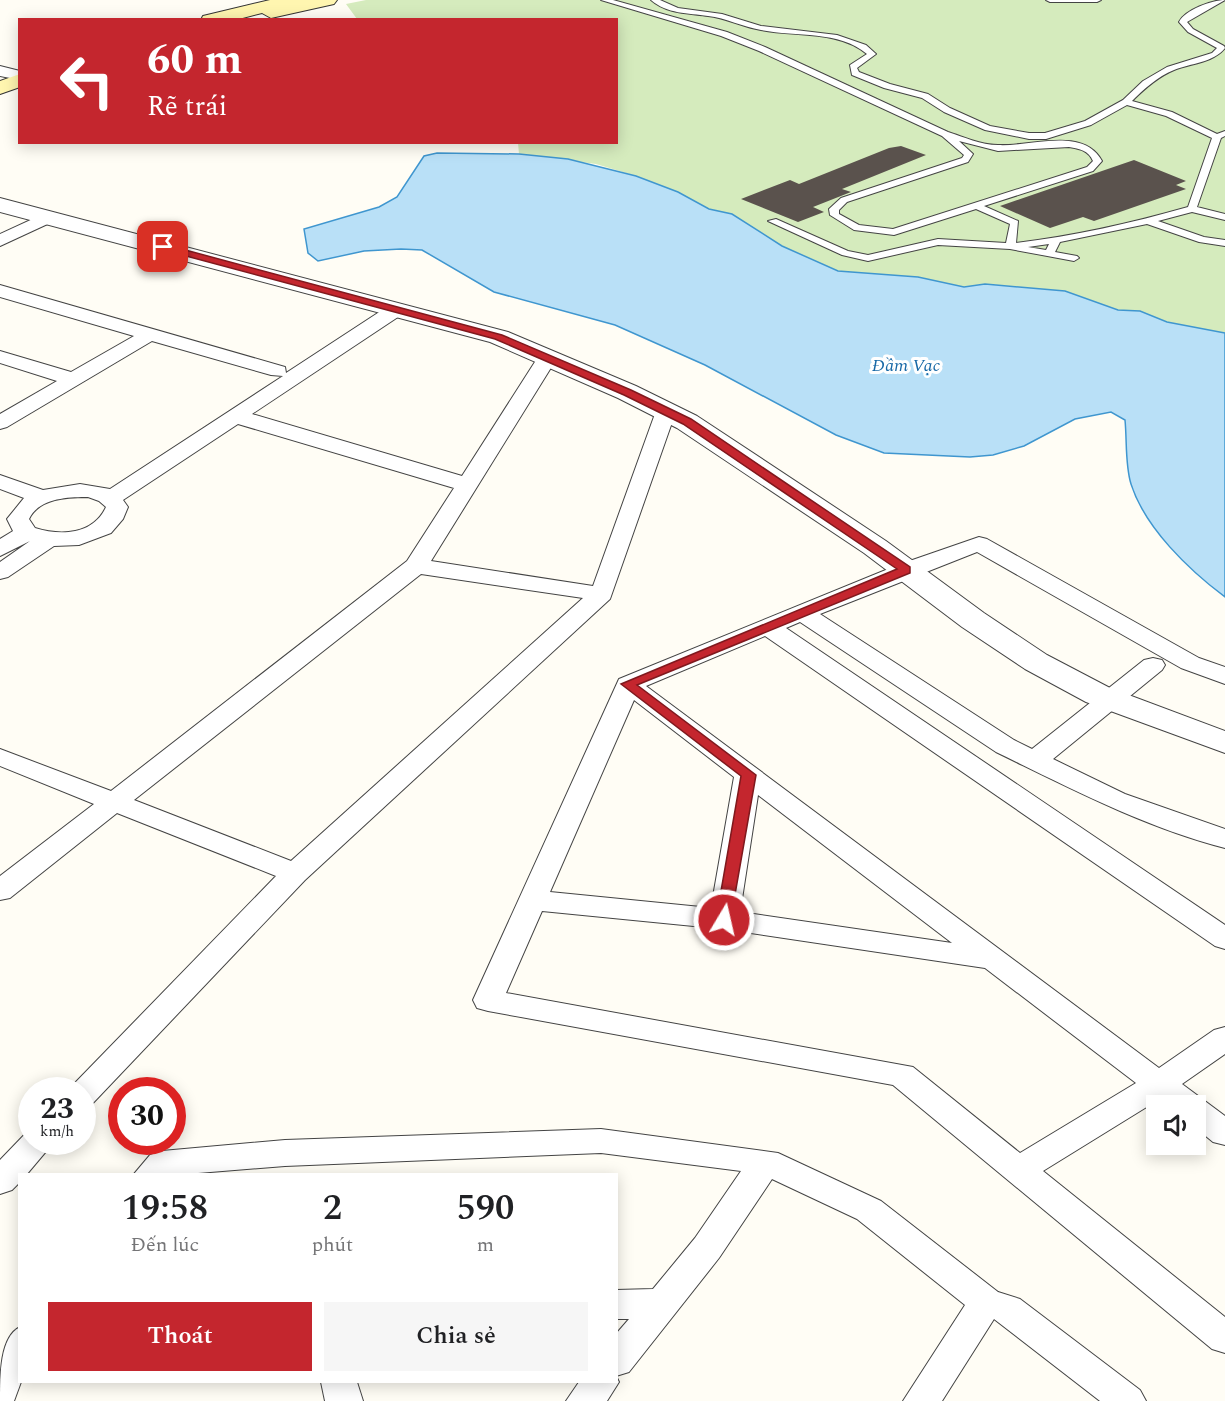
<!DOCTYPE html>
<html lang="vi">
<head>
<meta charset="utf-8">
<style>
  :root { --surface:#fff; --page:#f6f6f6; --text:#202124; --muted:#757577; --accent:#c4262e }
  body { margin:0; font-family:Spectral,serif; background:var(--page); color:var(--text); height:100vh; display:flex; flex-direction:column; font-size:22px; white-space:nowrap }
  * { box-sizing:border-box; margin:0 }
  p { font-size:20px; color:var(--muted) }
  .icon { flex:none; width:33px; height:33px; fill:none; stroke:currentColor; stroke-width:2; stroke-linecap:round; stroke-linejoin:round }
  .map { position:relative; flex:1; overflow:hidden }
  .sheet { position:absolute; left:18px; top:1173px; width:600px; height:210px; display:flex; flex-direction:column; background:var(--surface); border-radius:0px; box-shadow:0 3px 15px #0003 }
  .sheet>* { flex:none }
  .hud { position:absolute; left:18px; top:18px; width:600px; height:126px; border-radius:0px; box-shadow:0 3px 15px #0003; background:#c4262e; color:#fff; overflow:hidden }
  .buttons { position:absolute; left:1146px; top:1095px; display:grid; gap:12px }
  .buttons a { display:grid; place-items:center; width:60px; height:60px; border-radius:0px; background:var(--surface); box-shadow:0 3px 15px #0003; font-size:30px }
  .speed { position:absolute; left:18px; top:1077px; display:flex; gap:12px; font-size:30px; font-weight:700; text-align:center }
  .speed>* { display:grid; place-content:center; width:78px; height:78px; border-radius:50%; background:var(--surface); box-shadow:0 3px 15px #0003; line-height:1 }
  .speed small { font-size:15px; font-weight:400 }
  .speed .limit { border:9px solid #d22; background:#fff; color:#111 }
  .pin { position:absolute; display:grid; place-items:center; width:51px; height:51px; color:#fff; margin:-26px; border-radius:12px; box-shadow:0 3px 9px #0006 }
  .me { position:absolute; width:66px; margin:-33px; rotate:9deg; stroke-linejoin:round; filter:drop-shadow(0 0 4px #0008) }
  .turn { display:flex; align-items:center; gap:21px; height:126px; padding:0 30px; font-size:27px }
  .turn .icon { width:78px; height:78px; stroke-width:2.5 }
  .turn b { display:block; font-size:42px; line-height:51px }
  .eta { display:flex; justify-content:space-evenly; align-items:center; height:102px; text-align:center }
  .eta b { font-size:36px; font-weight:600; line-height:42px }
  .action { display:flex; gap:12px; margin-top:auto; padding:12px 30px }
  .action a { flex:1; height:69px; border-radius:0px; background:var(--accent); color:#fff; font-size:24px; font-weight:600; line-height:69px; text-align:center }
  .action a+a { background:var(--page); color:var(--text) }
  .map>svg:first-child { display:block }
  .green { fill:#d5ebbd }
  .water { fill:#b9e0f7; stroke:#3f96cf; stroke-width:1.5 }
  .building { fill:#5a524d }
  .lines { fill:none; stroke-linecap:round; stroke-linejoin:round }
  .service-casing { stroke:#444; stroke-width:2 }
  .minor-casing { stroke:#444; stroke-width:2 }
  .tertiary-casing { stroke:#444; stroke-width:2 }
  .secondary-casing { stroke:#333; stroke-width:2 }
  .service { fill:#fff; fill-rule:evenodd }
  .minor { fill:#fff; fill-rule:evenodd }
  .tertiary { fill:#fff; fill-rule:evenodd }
  .secondary { fill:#fff6b0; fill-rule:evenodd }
  .route { fill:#c4262e; stroke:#7f191e; stroke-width:1.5 }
  .labels { text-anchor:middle; stroke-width:6; stroke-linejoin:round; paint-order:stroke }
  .far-water-label { font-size:18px; font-style:italic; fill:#1768a6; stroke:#fff }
</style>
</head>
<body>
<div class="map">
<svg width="1225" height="1401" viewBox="0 0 1225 1401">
  <rect width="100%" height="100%" fill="#fffdf5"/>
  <polygon class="green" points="366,0 1225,0 1225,333 1167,322 1140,311 1118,310 1065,291 985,284 964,287 918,277 838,271 782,246 732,214 709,209 678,192 636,176 596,164 519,154 518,143 616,142 616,20 357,19 346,4"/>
  <path class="water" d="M437,153L519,154L568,159L636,176L678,192L709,209L732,214L782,246L838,271L918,277L964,287L985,284L1065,291L1118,310L1140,311L1167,322L1225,333V597C1189,570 1145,528 1131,484C1125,465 1127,440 1125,420L1111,412L1075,419L1024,446L993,455L970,457L884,453L836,435L705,365L615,325L494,292L422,250L401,249L364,251L318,261L308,253L304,229L379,207L397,197L424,156Z"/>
  <g class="building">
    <polygon points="901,146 926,155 842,189 851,192 813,207 824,212 798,222 741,199 790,180 799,184 889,148"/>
    <polygon points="1134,160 1186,181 1176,185 1186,189 1094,221 1083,217 1050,228 1000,206"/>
  </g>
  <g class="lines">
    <g class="service-casing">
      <g id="service">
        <path d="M601,0H613L727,32L765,47L948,132C964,137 981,145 998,145C1030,147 1083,126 1102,161L1093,171L984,206L1018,221L1016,243C1074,236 1132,223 1188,207L1212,138L1166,116L1127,105L1091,125L1046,139H1029L985,130L944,112L922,98L884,88L852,75L850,65L867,54C839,30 795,37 761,30C743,27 726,18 708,16C688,13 667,14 651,0H660L678,8L722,14L761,26L837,35L866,45L876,54L857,68L859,72L890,84L928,94L950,108L990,126L1029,133H1045L1085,121L1123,100L1143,81L1167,67L1212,53L1217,48L1188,32L1179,22C1185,10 1212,0 1225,0L1187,22L1193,29L1224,46L1225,48C1213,63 1191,63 1174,70C1157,77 1144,89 1132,101L1172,112L1217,134L1225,131V136L1221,138L1197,207L1225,214V220L1192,212L1158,221L1204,237L1225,240V246L1199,242L1147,224L1060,242L1055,252L1077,256L1079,258L1074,261L1010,249L938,245L868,261L842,255L768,221L776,219L848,251L868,255L938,239L1006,243L1010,224L976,209L894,235L854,230L830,215L829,209L841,198L962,158L964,155L942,136L759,51L721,36ZM959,141L998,151L1069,147C1080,149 1088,150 1093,161L1087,167L893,229L859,225L839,214V210L847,202L968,162L973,154ZM1049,244L1046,250L1028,247Z"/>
        <polygon points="1046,0 1101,0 1097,2 1050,2"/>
      </g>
    </g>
    <g class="minor-casing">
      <g id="minor">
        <polygon points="0,66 20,71 20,80 0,76"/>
        <polygon points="48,212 54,213 57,217 54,221 0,246 0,234"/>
        <path d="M0,285L285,367L286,373L390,305H404L407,309L404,313L252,414L462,476L540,354H554L557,358L431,561L593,586L656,411L659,407H673L676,411L610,599L305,880L93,1103L82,1107V1090H69L71,1087L276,876L117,813L10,898L0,900V876L94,804L0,766V749L111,791L407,561L454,488L238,424L123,500L128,507L123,519L111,533L79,545L54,546L8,577L0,579V562L30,541L0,556V539L13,531L7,519L24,498L0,489V475L43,490L80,484L110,489L283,376L271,375L152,341L7,427L0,429V414L57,381L0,363V351L71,372L134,336L0,297ZM88,497L99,501L106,507C93,535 61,536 35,528L29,519C39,498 68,497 88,497ZM421,574L583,598L291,861L134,800Z"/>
        <path d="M979,537L987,539L1199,658L1225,667V684L1181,668L977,552L820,614L1014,740L1032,749L1144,660L1153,658L1162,660L1165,665L1162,670L1053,759L1125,794L1225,829V848C1144,827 1070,788 996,752L800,622L786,628L1225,925V949L1215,946L765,636L646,686L1159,1068L1214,1030L1225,1027V1054L1182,1084L1225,1116V1145L1213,1142L1196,1128V1106H1165L1158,1100L1043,1171L1225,1317V1353L1212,1349L893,1085L488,1011L477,1008L473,1000L619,679L898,565ZM634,700L734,777L711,908L550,892ZM758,795L952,943L740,912ZM542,911L724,929L985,968L1136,1083L1020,1153L913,1067L506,993Z"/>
        <polygon points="601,1129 778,1153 881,1201 998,1292 1020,1299 1140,1390 1146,1401 1100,1401 994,1319 942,1401 903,1401 965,1305 857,1219 772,1179 719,1258 629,1372 616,1376 616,1334 629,1319 616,1319 616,1290 653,1289 695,1238 741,1171 601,1153 285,1166 186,1174 134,1174 150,1155 162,1151 285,1140"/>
        <polygon points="32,1132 32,1142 54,1142 27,1174 20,1174 20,1182 12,1190 0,1194 0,1160 26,1133"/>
        <path d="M20,1327L21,1382L14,1401H0C0,1374 0,1337 20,1327Z"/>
        <polygon points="616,1376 619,1382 607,1401 566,1401 579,1382 616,1382"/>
        <polygon points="321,1382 357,1382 363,1401 325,1401"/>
      </g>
    </g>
    <g class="tertiary-casing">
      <polygon id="tertiary" points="0,198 508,332 636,386 697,416 886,541 984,613 1047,655 1110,688 1225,731 1225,753 1086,702 1025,669 962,627 864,553 677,428 618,398 490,342 0,212"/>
    </g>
    <g class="secondary-casing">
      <g id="secondary">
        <polygon points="270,0 337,0 334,4 271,18 262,13 235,20 201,20 203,16"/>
        <polygon points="20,74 20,87 0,94 0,81"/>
      </g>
    </g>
    <use href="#service" class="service"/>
    <use href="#minor" class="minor"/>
    <use href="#tertiary" class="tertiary"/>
    <use href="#secondary" class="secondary"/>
  </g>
  <polygon class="route" points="163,244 502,335 631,390 691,419 910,567 910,573 637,685 756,775 730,923 724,925 716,920 741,776 621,684 897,569 683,424 624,395 495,339 160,249 158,247"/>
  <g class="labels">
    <g class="far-water-label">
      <text x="906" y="371">Đầm Vạc</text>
    </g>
  </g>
</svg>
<div class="buttons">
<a><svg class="icon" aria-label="sound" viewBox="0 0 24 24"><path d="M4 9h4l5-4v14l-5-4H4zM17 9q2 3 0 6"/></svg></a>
</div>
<div class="speed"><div>23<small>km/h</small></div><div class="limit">30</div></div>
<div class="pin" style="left:163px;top:247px;background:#d93025"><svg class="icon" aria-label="arrive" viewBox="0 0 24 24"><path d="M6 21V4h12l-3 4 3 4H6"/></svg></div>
<svg class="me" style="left:724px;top:920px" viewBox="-20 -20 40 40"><circle r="17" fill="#c4262e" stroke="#fff" stroke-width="3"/><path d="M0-11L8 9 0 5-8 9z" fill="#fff"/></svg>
<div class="hud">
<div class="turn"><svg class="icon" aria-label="left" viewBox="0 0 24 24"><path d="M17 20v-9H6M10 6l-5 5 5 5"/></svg><div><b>60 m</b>Rẽ trái</div></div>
</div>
<section class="sheet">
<div class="eta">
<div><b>19:58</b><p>Đến lúc</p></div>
<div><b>2</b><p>phút</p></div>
<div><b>590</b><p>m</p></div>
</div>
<div class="action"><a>Thoát</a><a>Chia sẻ</a></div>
</section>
</div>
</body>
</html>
